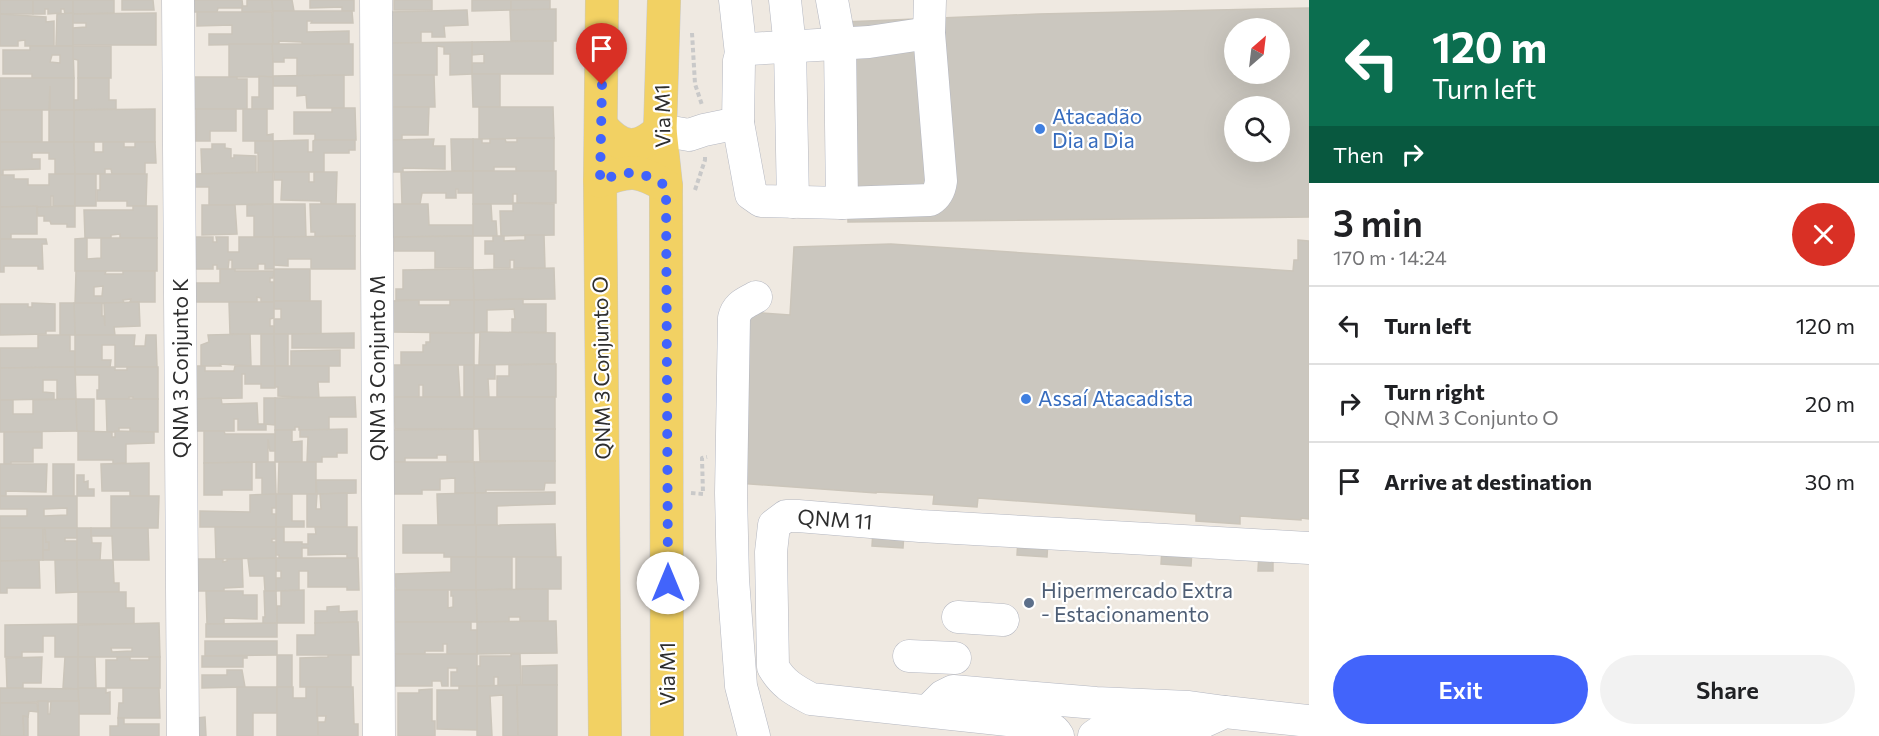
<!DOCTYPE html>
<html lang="en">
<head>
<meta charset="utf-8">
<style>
  :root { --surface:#fff; --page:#f2f2f2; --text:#202124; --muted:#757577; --line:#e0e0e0; --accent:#4264fb }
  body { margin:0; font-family:Commissioner,sans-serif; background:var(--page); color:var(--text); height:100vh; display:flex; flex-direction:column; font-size:22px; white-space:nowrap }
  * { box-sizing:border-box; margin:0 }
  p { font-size:20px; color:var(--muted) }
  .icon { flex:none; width:33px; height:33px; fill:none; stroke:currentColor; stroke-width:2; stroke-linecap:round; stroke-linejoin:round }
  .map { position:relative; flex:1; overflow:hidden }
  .panel { display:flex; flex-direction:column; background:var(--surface); width:570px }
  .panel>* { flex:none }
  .top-card { background:#0b6e4f; color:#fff; overflow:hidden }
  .needle { width:39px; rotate:28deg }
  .tools { position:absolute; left:1224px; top:18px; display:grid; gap:12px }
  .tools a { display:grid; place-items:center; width:66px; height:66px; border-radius:50%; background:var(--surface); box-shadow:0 6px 24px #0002; font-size:30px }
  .pin { position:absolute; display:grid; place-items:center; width:51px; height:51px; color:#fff; margin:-62px -26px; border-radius:50% 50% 50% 0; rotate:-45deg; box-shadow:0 0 6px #0007 }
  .pin .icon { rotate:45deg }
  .me { position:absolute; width:66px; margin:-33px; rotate:0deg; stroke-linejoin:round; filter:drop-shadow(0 0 4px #0008) }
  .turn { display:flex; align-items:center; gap:21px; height:126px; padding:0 24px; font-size:27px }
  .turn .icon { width:78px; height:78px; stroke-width:2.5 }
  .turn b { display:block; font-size:42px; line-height:51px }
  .then { display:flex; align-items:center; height:57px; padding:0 24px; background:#0003; gap:12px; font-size:22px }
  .round { display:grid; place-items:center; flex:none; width:63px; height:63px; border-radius:32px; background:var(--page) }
  .summary { display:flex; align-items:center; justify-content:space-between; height:102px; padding:0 24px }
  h1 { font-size:36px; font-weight:600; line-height:45px }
  .action { display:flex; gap:12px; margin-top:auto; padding:12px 24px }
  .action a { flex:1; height:69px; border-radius:36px; background:var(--accent); color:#fff; font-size:24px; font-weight:600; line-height:69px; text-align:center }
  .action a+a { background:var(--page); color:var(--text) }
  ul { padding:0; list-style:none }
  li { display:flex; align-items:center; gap:18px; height:78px; padding:0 24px; border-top:2px solid var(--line) }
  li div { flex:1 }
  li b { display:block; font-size:22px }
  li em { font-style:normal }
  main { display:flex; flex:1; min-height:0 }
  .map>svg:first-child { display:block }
  .building { fill:#cbc7bf; stroke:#cbc5ba; stroke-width:1.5; fill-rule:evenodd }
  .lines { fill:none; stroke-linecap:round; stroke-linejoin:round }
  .minor-casing { stroke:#b4b7c1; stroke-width:33 }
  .major-casing { stroke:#c9c9c9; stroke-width:34 }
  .path { stroke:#c9c9c9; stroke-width:4; stroke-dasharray:4.5 3; stroke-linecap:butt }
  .minor { stroke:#fff; stroke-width:32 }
  .major { stroke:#f2d163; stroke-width:33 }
  .route { stroke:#4264fb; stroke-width:10; stroke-dasharray:0 18 }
  .shop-dot { fill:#3f7fe0; stroke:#fff; stroke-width:2 }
  .service-dot { fill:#5c6f8a; stroke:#fff; stroke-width:2 }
  .labels { text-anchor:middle; stroke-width:4.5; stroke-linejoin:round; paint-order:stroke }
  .street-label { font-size:21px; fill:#2e2e2e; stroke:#fff }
  .shop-label { font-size:21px; fill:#366cbe; stroke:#fff; text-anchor:start }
  .service-label { font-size:21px; fill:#4e5e75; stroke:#fff; text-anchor:start }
</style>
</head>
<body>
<main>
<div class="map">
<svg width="1309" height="736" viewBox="0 0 1309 736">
  <rect width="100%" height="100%" fill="#efe9e1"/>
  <g class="building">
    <rect x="0" y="0" width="33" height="14"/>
    <polygon points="33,0 73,0 73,13 65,14 64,9 61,9 61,13 48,14 48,9 45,9 45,14 33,14"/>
    <polygon points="73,0 114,0 114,13 73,14"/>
    <polygon points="122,0 153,0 154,10 122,10"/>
    <polygon points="193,0 242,0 243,8 218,8 217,12 193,12"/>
    <polygon points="247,0 272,0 273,11 242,12 242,6 247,6"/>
    <polygon points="272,0 292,0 294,11 273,11"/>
    <polygon points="310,0 354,0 354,11 342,11 342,7 310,8"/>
    <rect x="394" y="0" width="38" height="10"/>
    <polygon points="472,0 511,0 511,10 472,11"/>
    <rect x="511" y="0" width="39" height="10"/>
    <path d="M1309,8V217L848,222L844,22L1038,14ZM1234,28H1280V74H1234ZM1234,106H1280V152H1234Z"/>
    <polygon points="556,9 556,41 511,41 510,10"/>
    <polygon points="467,10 468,25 444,26 445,37 432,37 432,32 421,32 421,43 390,43 390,12"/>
    <polygon points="273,11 352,11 353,23 311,23 312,21 307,21 307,32 349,31 349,44 302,44 302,42 279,41 279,44 272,44"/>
    <polygon points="197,12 272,12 273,44 209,45 209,34 232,34 232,25 197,26"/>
    <polygon points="73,13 73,46 56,46 57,14"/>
    <polygon points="156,13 156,45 73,45 73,28 86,27 86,23 73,23 73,14"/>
    <polygon points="0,14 46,17 46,22 54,21 54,46 25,46 25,40 18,41 18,46 0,46"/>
    <polygon points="553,41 553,74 472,74 472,63 484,63 484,54 472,55 472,42"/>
    <polygon points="472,42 472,74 450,75 450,54 444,54 444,47 437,46 437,75 390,75 390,43"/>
    <rect x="229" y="44" width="44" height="33"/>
    <polygon points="272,44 353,44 353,75 297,76 297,58 284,58 284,62 273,62"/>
    <path d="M30,46H73L74,78H32V74H3V50H30ZM52,55H60V63L50,62Z"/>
    <polygon points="73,46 111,46 111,78 78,78 78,60 73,59"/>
    <polygon points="472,74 500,74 500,107 473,107"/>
    <polygon points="344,75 344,108 307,108 306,95 297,96 297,86 273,86 273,76"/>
    <polygon points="390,75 434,75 435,107 391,107"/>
    <polygon points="259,76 273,77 273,109 252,109 252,97 259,97"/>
    <polygon points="191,77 237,77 237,79 247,79 247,109 191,109"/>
    <polygon points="0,78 74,78 74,110 50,110 50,86 49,110 0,110"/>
    <polygon points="78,78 109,78 109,100 116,100 116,109 74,110 74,100 78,100"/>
    <polygon points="390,107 429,107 428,135 402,135 402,140 390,140"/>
    <polygon points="479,107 553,107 554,138 479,139"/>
    <polygon points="332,108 355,108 356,140 315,140 315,134 294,134 294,112 332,112"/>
    <polygon points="155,109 155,142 74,142 74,110"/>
    <polygon points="196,109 236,109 236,131 210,131 210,141 196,141"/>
    <polygon points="243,109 267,109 267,135 273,134 273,141 243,141"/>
    <rect x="0" y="110" width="42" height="32"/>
    <rect x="49" y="110" width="25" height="32"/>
    <polygon points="517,138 554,138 554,171 516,171 516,167 494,167 494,171 473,171 473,139 482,139 482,143 490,143 490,139 505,139 506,142 517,142"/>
    <polygon points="434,139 433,146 445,146 445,169 403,168 403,172 391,172 391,140"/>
    <polygon points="451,139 473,139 473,171 452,171"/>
    <polygon points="308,140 308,152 313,152 313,141 315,140 355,140 355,150 349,150 349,153 324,153 324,172 273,172 273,141"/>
    <polygon points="255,141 273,141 273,172 258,173 258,153 255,153"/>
    <polygon points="0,142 74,142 75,174 55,174 55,159 49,159 49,153 32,153 32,159 40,159 40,169 3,170 3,175 0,175"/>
    <polygon points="74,142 94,142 94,152 103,152 103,142 124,142 124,147 135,147 135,142 155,142 156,163 145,163 145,174 112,174 111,169 105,169 105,174 75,174"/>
    <polygon points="212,144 225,144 225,148 231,149 231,158 234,158 234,155 256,156 256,172 202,174 201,149 212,149"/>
    <polygon points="473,171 473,193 458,193 458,189 456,189 456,198 446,198 446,193 422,193 420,204 402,204 401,172"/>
    <polygon points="473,171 556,171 556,203 517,203 517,194 513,194 513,204 473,204"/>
    <polygon points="273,172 273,204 209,205 209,187 193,187 193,174"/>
    <polygon points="274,172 309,172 309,182 314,182 314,172 337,172 336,204 321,204 321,201 281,200 282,180 274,180"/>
    <polygon points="49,174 75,174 75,206 53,206 53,196 51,196 51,207 0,207 0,175 14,175 14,179 28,179 28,185 49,185"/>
    <rect x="75" y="174" width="21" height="32"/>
    <polygon points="100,174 147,174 146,206 127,206 127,201 97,201 97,190 100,190"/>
    <polygon points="513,203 554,204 554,235 501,236 500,211 513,211"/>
    <polygon points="273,204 274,237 254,237 254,216 247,216 247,205"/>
    <polygon points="273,204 305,204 306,237 273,237"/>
    <polygon points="310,204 355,204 355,236 315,237 315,232 311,232"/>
    <polygon points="388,204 428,204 429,225 473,225 473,236 389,237"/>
    <polygon points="473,204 491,204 492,221 496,221 497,236 473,236"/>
    <polygon points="202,205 235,205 237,234 202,235"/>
    <polygon points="37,206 37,234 11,234 11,239 0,239 0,207"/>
    <polygon points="75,206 75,227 67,227 67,224 51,224 50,221 44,221 44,216 38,216 37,207"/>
    <polygon points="133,206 157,206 157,238 120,238 120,234 111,235 111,238 85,238 84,210 133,210"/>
    <polygon points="525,235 544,235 545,268 514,268 514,260 510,260 510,268 494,268 494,254 485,254 485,241 493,241 493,236 504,236 504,241 525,240"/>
    <polygon points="355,236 355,269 311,269 311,259 288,259 288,266 274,265 273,237"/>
    <polygon points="473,236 473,268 435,268 435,251 394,251 394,237"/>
    <polygon points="194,237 213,237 213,242 217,242 216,237 228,237 228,252 239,252 239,237 274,237 274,269 265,269 265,264 258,264 258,269 232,269 232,260 229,260 228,269 217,269 217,265 213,265 213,269 194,269"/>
    <polygon points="87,238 87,259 101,258 101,238 157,238 157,271 75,271 75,239"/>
    <polygon points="0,239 46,239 47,244 42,244 43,269 38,269 38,266 4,266 4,272 0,272"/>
    <polygon points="1298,240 1309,241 1309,519 1301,518 1301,520 1240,516 1240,524 1196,521 1196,514 978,498 977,507 933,504 934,495 876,492 876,493 737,483 749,312 790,315 794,247 891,244 1293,271 1294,260 1298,260"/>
    <polygon points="554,268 555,299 474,300 473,270"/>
    <polygon points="220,269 235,269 235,271 274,271 273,278 270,278 270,282 274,282 274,302 261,302 261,298 257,297 257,302 194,302 194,283 220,283"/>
    <rect x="274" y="269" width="36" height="32"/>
    <polygon points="473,269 474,300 396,300 396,289 403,289 403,270"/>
    <path d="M76,271H106L105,274H123V271H155V302H130L131,299L123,300L124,303L75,304ZM103,286L102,296H94V287Z"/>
    <polygon points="523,299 523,304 546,304 546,332 512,333 512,319 515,319 514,309 487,310 487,332 474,333 474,300"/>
    <polygon points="419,300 419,305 450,305 450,300 474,300 474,333 392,332 392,301"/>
    <polygon points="274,301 321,301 321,334 274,334 274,319 281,319 281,309 274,309"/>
    <polygon points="139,302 140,326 114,327 115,335 75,335 74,303 102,303 102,316 104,316 105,326 104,303"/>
    <polygon points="229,302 274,302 274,318 270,319 270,326 274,326 274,334 230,334"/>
    <polygon points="32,303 55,304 55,331 46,331 46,334 0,335 0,304 28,304 28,307 32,307"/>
    <polygon points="60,303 74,303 75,335 60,335"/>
    <polygon points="480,332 555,333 555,364 479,365"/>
    <polygon points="354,333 354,348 292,348 292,334"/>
    <polygon points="430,333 474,333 474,365 401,365 401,352 423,352 423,345 426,345 426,342 430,342"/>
    <polygon points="250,334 251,366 220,364 221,366 201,366 201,345 209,342 208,335"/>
    <polygon points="261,334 274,334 275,366 261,366"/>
    <polygon points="274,334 288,334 288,366 275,366"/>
    <polygon points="38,335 70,335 70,351 75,351 75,367 0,368 0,348 38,348"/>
    <polygon points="75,335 135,335 134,346 145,346 146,335 156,335 157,367 115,367 115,345 102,345 102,360 111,360 110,367 75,367"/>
    <polygon points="340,350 340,366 291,366 291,351"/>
    <polygon points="556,364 556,397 497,397 497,376 509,376 509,365"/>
    <polygon points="393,365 458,365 460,397 423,397 423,385 419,385 419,397 393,397"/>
    <rect x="464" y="365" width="10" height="32"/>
    <polygon points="474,365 495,365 495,379 488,379 489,397 474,397"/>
    <polygon points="194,366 205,366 205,371 234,371 235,366 275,366 275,388 261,388 261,384 245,384 245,374 242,374 242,398 194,399"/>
    <polygon points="275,366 329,366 329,382 318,382 319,398 278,396 278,387 275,387"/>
    <polygon points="75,367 76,399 57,399 57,380 43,380 43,392 54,393 54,399 0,400 0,368"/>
    <polygon points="75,367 115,367 115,370 127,370 127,367 158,367 158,399 133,399 133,397 129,397 129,399 97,399 97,390 99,390 99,375 76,375"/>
    <polygon points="355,397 356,417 329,417 329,430 299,430 299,427 295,427 295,430 275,430 275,398"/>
    <polygon points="394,397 474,397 474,429 395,429"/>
    <rect x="474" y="397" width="81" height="32"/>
    <polygon points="221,398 222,404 257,403 258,424 266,424 266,430 238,430 238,419 234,419 234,431 194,431 194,399"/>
    <polygon points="264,398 275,398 275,425 264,424"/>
    <polygon points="76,399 77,431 0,432 0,400 13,400 13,414 33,414 33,400"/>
    <polygon points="76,399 94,399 94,432 77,431"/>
    <polygon points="106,399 158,399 158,432 130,431 130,428 119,428 119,432 107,432"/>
    <polygon points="347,429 347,453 337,453 337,457 322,457 322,462 307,462 308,437 300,437 300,430"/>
    <polygon points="473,429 473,461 447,462 447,455 437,455 437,458 405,458 405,462 393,462 393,430"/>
    <polygon points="479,429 555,429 555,461 480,461"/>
    <polygon points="275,430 292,430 292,442 302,441 302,462 275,462"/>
    <polygon points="78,431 112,432 112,437 115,437 115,431 154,432 154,443 126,444 126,463 113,464 113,460 78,460"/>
    <polygon points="204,431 224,431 225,434 275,434 275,451 270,451 268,439 268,462 204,463"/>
    <polygon points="4,432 42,432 42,448 33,448 33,462 11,462 11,464 4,464"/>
    <polygon points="555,461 555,483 545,483 544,490 486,490 486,493 475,493 474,462"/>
    <polygon points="252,462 252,490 222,490 222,495 204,495 204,463"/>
    <polygon points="256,462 275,462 276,494 262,495 262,478 256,478"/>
    <polygon points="279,462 316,462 316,494 278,494"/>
    <polygon points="394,462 474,462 475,493 455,493 455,478 440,479 440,490 422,490 422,494 393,494"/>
    <polygon points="149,463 149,496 130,496 130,491 102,491 101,464"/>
    <polygon points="0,464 47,464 46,492 6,491 6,496 0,496"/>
    <rect x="53" y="464" width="21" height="32"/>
    <polygon points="77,475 84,475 84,482 88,481 88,489 94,489 94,496 77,496"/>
    <polygon points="316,480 356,480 356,493 317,494"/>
    <polygon points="555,492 555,504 497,506 497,525 475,525 475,493"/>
    <polygon points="347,493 347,527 307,527 307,494 317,494 316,509 321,509 320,494"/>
    <polygon points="475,493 475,525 438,525 437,494"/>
    <polygon points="276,494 292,494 292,521 304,521 304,527 276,527"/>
    <polygon points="276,494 276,508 272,508 272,514 276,514 276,527 200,527 200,511 250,512 250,495"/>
    <path d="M0,496H77V528H0V516H27V509H0ZM67,508V515L44,516V509Z"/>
    <polygon points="111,496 159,496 158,528 111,528"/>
    <polygon points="555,524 556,557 476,557 476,525 497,525 500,526 500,525"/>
    <polygon points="403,525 476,525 476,557 444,557 444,553 403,553"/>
    <polygon points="215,527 276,527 276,539 272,539 272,542 276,542 276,558 216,559"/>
    <polygon points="276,527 284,527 284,542 302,542 302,544 308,544 308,534 316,534 315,527 357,527 357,558 347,558 347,554 308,555 308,548 302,548 302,558 279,558 279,555 276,555"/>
    <polygon points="0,528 43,528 43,560 0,561"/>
    <polygon points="43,528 45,528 46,542 49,542 49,550 43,550"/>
    <polygon points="45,528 77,528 77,538 65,538 65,541 77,541 77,560 43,560 43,550 49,550 49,542 46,542"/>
    <polygon points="77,528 91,528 92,543 101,543 100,560 77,560"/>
    <polygon points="91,528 148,528 149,560 113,560 112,536 91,536"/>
    <polygon points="873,530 904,532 903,548 872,546"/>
    <polygon points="1018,539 1048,541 1047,557 1017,555"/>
    <polygon points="1162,548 1192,550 1191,566 1161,564"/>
    <polygon points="1259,552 1273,553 1273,571 1258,571"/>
    <polygon points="451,557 476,557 476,590 396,590 395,574 451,572"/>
    <polygon points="476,557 512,557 512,589 476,590"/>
    <rect x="516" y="557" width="45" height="32"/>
    <polygon points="276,558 358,558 359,590 347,590 347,587 308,587 308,571 299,571 299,590 276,591 276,578 281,578 281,571 276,571"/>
    <polygon points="276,558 276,591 265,591 264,576 250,576 248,559"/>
    <polygon points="194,559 223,559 223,562 227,561 227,559 242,559 243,587 224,588 224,591 194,591"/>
    <polygon points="39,560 40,588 7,588 7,593 0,593 0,561"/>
    <polygon points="55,560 77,560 78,592 56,593"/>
    <polygon points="77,560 113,560 114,583 119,583 119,592 78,592"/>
    <polygon points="548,589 548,621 520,621 520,617 509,617 509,622 477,622 476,590"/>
    <polygon points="304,590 304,623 277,623 277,606 281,606 281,591"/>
    <polygon points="395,590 448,590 448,608 453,607 453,596 451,596 451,590 476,590 477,622 395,622"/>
    <polygon points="206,591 243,591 243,595 257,595 257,619 224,618 224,624 207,624"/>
    <polygon points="264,591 276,591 277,623 263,624 263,617 265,617"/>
    <polygon points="78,592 126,592 126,608 134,608 134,624 78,624"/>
    <polygon points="339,606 339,612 357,611 357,622 315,623 315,611 327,611 327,607"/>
    <polygon points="556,621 557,653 477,654 477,622"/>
    <polygon points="358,622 359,655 297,655 297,635 315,635 315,623"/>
    <polygon points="395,622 471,622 471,630 477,630 477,654 447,654 447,644 443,644 443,651 425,651 425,654 394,654"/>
    <path d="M159,623L160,657H78V625ZM111,648H132V651L112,652Z"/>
    <polygon points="277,623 277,637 206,637 206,624"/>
    <polygon points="5,625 78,624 78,657 55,657 55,636 43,636 43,652 22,652 22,657 5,657"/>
    <polygon points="205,641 277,641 277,655 205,656"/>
    <polygon points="395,654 477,654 477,686 451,686 451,672 457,672 457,668 448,668 448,686 442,686 441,681 432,681 432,686 395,686"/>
    <polygon points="511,654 520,654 521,686 498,686 498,677 494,677 494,686 477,686 477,666 480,666 480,656 511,656"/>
    <rect x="277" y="655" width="15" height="32"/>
    <polygon points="328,655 351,655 351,687 300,687 300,658 328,657"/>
    <polygon points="202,656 247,656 247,658 243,658 243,667 202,667"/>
    <polygon points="42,657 41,683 23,683 23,688 7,688 6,658"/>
    <polygon points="65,657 78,657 79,689 63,688"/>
    <polygon points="78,657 95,657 96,688 78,688"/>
    <polygon points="117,657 130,657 130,660 149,660 149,657 160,657 160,688 106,688 106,660 117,660"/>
    <polygon points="557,665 557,685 522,685 522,666"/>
    <polygon points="227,670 242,670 245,687 202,688 202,675 227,675"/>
    <polygon points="517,685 518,736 503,736 503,695 490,696 492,736 477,736 477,686"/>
    <polygon points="517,685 557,685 557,736 518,736"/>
    <polygon points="459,686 477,686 477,730 437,729 437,690 459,690"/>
    <polygon points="237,687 277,687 277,713 253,713 253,736 237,736"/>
    <polygon points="277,687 293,687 293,698 306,698 306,687 317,687 318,736 277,736"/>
    <polygon points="317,687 353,687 354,724 358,724 358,736 318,736 318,722 325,722 326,716 317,716"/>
    <polygon points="0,688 79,689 79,701 0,703"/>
    <polygon points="78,688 106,688 106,693 110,692 110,714 79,714"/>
    <polygon points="123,688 159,688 160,718 118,718 119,703 123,703"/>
    <polygon points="432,689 432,721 435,721 435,736 398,736 398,693 419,693 419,690"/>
    <polygon points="38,701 48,701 48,714 50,714 51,701 79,701 79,736 38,736"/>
    <polygon points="0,703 37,703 38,712 29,711 28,717 23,716 24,736 0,736"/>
    <polygon points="23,716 28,717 28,736 24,736"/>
    <polygon points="205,717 206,736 197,736 197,718"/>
    <polygon points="118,718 124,718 124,724 159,724 159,736 110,736 110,726 118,726"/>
  </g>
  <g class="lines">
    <g class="minor-casing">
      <g id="minor">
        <polyline points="178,0 183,736"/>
        <polyline points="376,0 379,736"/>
        <polyline points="735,0 741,54"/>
        <polyline points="785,0 790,47 793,202"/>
        <polyline points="832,0 840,44 842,203"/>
        <path d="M738,123L751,194L761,201L842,203L930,200C938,195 940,189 941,181L929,33L930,0"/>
        <polyline points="660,130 689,135 704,130 738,123 739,61 741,54 749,49 869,42 929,33"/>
        <polyline points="958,617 1003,620"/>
        <polyline points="909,656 955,658"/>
        <polyline points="928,711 943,696 953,691 1096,703 1189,707 1225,712"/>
        <path d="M754,736L741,686L733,579L731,493L734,318C737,305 746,303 756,297"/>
        <path d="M1058,736C1053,727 1045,725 1035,723L811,699C794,690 783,684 773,667L771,552L774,525L786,516H798L920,526L1309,548"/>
        <polyline points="1094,736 1107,727 1114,726 1146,731 1185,730 1225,712 1309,721"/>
      </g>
    </g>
    <g class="major-casing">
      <g id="major">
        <polyline points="602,0 600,181 605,736"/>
        <polyline points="664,0 660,130 666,186 667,736"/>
        <path d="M602,127C622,150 638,151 660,130"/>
        <path d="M600,181C630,169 639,170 666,186"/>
      </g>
    </g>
    <g class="path">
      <polyline points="692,33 695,84 702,105"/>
      <polyline points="695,190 705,160 705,155"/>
      <polyline points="691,493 703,494 702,458 707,457"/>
    </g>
    <use href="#minor" class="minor"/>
    <use href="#major" class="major"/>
  </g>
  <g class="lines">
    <path class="route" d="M602,85L600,181C630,169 639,170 666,186L668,583"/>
  </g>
  <g class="shop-dot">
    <circle cx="1040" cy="129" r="6"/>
    <circle cx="1026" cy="399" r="6"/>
  </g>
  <circle class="service-dot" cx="1029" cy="603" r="6"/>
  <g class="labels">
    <g class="street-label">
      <text transform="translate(663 116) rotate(-91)" y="7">Via M1</text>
      <text transform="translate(181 368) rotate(-90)" y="7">QNM 3 Conjunto K</text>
      <text transform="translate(378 368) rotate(-90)" y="7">QNM 3 Conjunto M</text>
      <text transform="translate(602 368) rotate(-91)" y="7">QNM 3 Conjunto O</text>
      <text transform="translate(835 520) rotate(4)" y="7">QNM 11</text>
      <text transform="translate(668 674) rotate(-90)" y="7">Via M1</text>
    </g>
    <g class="shop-label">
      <text x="1052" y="124">Atacadão<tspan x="1052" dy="24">Dia a Dia</tspan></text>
      <text x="1038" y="406">Assaí Atacadista</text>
    </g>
    <g class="service-label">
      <text x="1041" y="598">Hipermercado Extra<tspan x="1041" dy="24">- Estacionamento</tspan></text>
    </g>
  </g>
</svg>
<div class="tools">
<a><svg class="needle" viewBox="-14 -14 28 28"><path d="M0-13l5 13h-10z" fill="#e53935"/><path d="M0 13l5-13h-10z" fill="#757577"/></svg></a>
<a><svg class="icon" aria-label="search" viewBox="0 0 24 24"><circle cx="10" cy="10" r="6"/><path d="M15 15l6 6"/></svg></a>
</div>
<div class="pin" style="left:602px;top:85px;background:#d93025"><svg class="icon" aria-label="arrive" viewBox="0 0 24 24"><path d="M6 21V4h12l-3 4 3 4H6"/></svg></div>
<svg class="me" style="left:668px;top:583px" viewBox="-20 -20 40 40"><circle r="19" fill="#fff"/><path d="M0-13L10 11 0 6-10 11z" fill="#4264fb"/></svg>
</div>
<section class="panel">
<div class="top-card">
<div class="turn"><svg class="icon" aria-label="left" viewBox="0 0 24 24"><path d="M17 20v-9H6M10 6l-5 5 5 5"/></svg><div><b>120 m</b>Turn left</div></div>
<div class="then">Then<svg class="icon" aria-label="right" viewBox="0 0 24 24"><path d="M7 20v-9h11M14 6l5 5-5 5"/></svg></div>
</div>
<div class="summary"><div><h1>3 min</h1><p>170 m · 14:24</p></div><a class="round" style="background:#d93025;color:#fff"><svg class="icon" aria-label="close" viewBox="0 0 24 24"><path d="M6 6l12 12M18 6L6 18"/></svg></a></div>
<ul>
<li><svg class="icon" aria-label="left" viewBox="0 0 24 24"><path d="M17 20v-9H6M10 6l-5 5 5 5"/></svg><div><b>Turn left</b></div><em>120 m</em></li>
<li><svg class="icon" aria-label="right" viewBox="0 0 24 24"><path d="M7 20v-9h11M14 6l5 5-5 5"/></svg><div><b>Turn right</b><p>QNM 3 Conjunto O</p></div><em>20 m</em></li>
<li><svg class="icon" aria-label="arrive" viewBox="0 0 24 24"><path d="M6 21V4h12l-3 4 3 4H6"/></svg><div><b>Arrive at destination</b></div><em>30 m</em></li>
</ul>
<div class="action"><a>Exit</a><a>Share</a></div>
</section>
</main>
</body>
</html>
